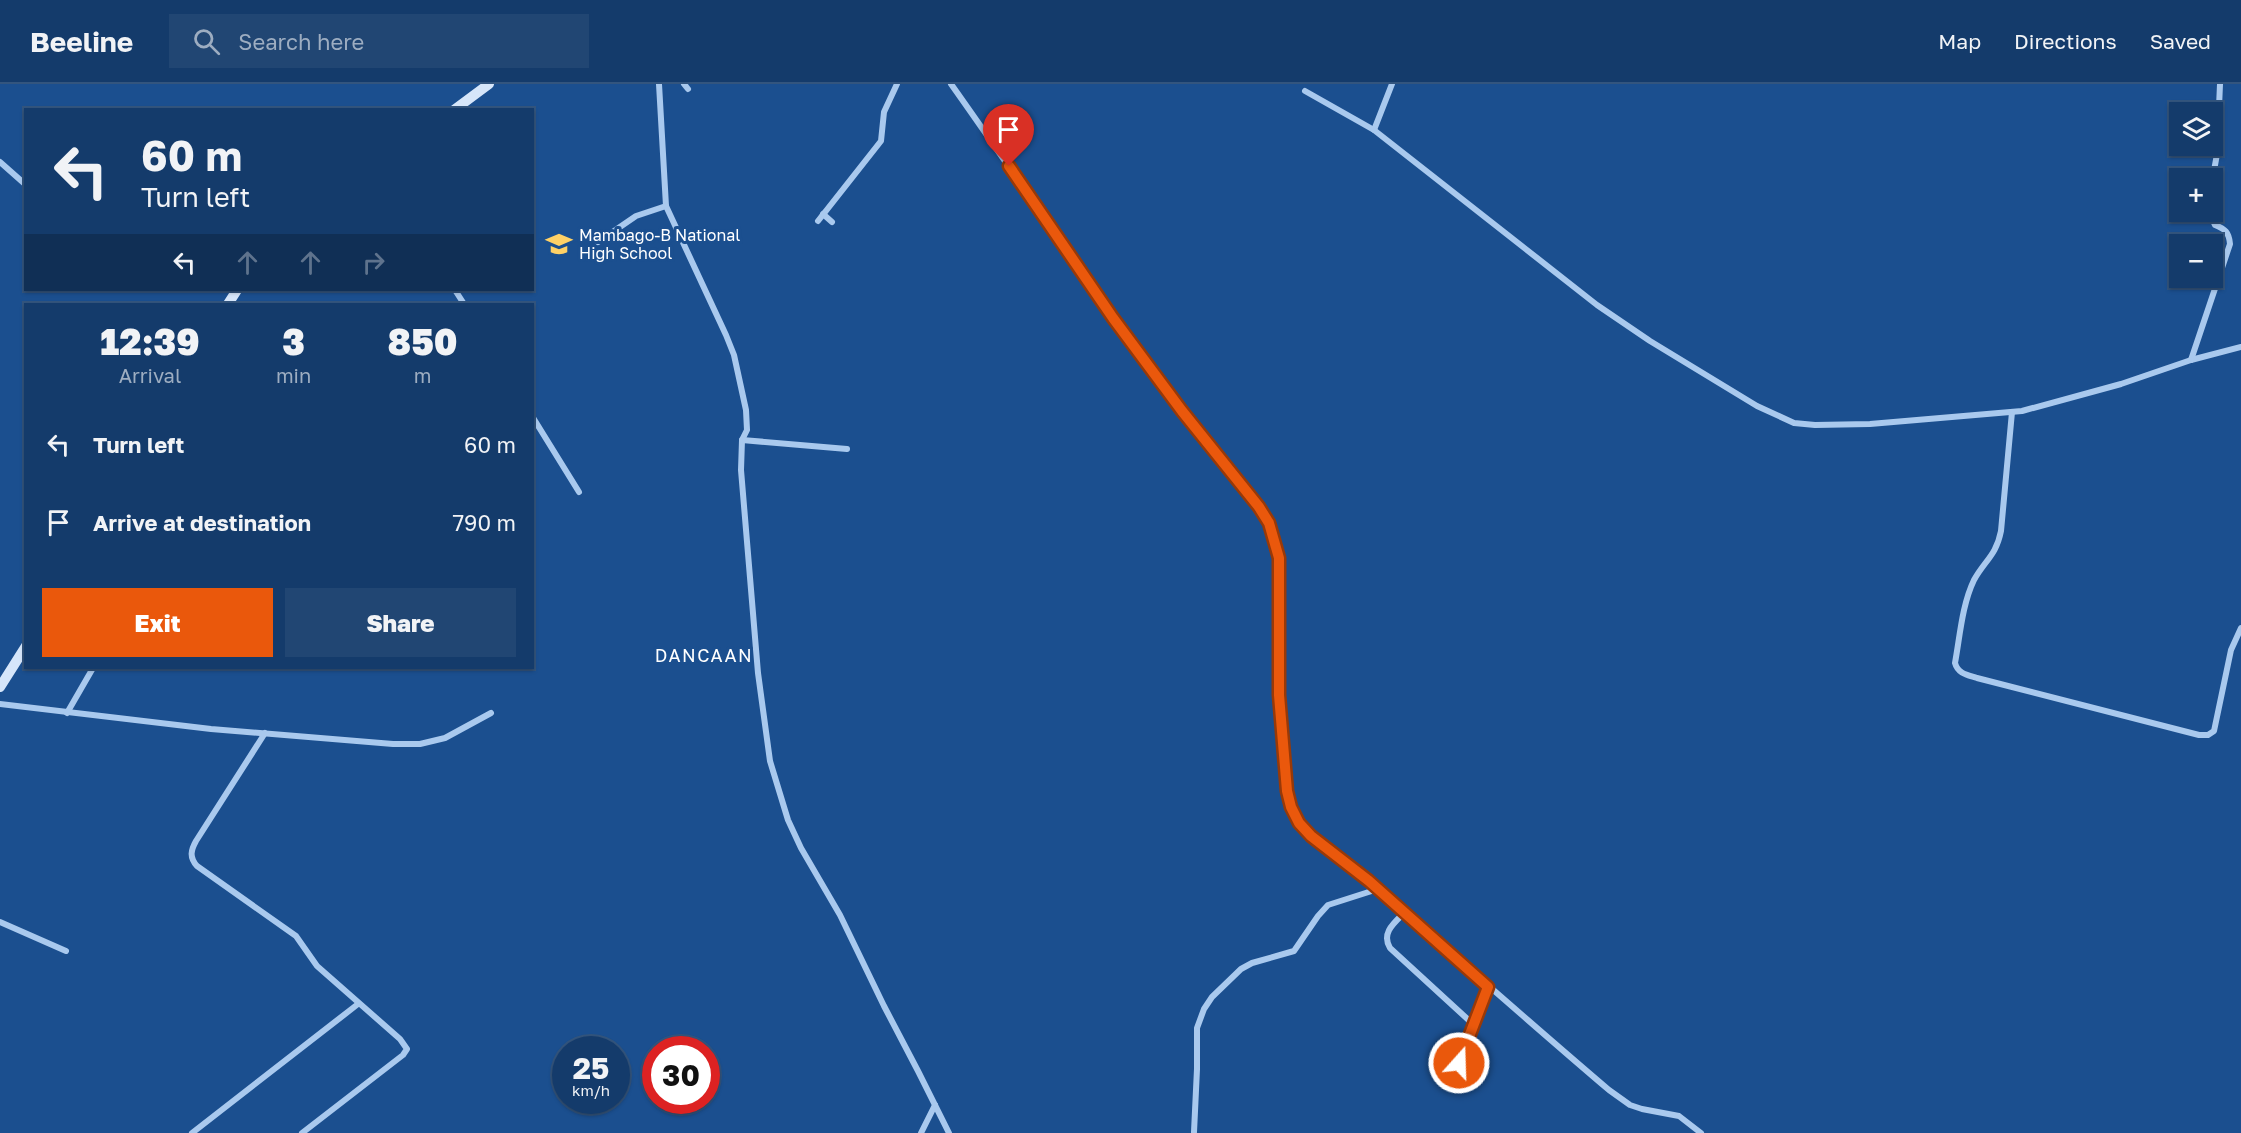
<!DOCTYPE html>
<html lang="en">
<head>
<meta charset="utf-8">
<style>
  :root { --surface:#143b6b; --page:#214673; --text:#f1f3f6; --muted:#9dadc1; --line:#33557e; --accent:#ea580c }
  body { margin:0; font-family:"Golos Text",sans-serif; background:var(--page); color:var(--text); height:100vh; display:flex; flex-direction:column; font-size:22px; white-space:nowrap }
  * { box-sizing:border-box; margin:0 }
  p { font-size:20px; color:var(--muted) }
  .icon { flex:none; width:33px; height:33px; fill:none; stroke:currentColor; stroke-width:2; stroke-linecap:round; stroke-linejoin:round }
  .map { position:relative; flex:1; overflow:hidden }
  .panel { position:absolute; left:24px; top:219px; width:510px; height:366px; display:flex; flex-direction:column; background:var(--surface); border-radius:0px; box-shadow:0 2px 4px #0004,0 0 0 2px var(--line) }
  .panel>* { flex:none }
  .hud { position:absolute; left:24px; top:24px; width:510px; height:183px; border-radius:0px; box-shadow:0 2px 4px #0004,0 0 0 2px var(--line); background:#143b6b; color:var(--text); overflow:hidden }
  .buttons { position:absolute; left:2169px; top:18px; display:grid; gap:12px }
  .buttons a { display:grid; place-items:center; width:54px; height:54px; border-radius:0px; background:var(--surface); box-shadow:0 2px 4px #0004,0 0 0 2px var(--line); font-size:30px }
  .speed { position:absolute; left:552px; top:952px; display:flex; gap:12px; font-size:30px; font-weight:700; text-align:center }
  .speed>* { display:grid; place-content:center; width:78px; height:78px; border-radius:50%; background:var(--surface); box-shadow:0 2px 4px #0004,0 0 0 2px var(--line); line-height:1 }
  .speed small { font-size:15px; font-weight:400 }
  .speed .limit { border:9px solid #d22; background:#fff; color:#111 }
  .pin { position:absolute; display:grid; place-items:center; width:51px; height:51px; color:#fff; margin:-62px -26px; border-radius:50% 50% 50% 0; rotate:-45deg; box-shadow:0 0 6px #0007 }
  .pin .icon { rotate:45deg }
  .me { position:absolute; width:66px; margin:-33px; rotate:20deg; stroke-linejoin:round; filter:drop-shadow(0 0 4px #0008) }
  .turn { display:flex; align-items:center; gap:21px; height:126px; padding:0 18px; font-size:27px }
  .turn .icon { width:78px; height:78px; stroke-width:2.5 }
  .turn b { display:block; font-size:42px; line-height:51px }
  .lanes { display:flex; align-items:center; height:57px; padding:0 18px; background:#0003; justify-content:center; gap:30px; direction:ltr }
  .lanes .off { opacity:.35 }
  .eta { display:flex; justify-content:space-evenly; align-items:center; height:102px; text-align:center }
  .eta b { font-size:36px; font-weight:800; line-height:42px }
  .action { display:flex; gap:12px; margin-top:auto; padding:12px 18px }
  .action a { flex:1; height:69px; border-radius:0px; background:var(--accent); color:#fff; font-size:24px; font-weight:800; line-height:69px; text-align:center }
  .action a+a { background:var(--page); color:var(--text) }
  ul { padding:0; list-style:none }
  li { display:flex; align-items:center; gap:18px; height:78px; padding:0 18px }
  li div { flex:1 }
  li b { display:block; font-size:22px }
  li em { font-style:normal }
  header { display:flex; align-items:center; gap:36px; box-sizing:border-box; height:84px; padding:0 30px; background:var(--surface); border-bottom:2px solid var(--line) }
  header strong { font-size:28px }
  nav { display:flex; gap:33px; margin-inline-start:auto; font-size:21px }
  .search { width:420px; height:54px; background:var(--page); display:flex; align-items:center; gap:15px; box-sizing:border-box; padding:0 21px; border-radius:0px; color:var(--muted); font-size:22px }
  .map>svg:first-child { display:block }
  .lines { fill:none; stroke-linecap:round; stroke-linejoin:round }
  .street { stroke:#a9c9ee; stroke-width:6 }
  .secondary { stroke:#d6e6fa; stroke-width:10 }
  .route-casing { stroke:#983908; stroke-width:15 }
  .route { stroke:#ea580c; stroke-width:10 }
  .labels { text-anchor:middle; stroke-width:6; stroke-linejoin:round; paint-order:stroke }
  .poi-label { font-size:16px; fill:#fff; stroke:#1b4f8f; text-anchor:start }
  .neighbourhood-label { font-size:18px; letter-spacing:1.5px; fill:#fff; stroke:#1b4f8f }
</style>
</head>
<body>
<header>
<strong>Beeline</strong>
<div class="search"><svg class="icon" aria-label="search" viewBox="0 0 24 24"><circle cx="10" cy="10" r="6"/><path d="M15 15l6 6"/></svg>Search here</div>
<nav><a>Map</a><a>Directions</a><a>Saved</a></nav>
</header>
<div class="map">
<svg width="2241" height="1049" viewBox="0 0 2241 1049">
  <rect width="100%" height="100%" fill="#1b4f8f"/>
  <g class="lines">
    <g class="street">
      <polyline points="659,0 666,122 726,251 734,271 746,326 747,346 742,356 741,386 758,589 770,677 788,736 801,764 840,831 884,922 918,987 949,1049"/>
      <polyline points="684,0 688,5"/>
      <path d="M951,0C1052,142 1146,290 1259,423C1290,473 1279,532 1279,587C1279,615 1282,642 1284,669C1285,687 1285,706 1291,723C1304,758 1343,774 1369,797C1449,867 1528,937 1609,1006L1630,1021L1642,1025L1679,1032L1701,1049"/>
      <polyline points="1305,7 1374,46 1597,221 1650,257 1757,322 1794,339 1815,341 1870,340 2022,327 2121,300 2191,276 2241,263"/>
      <polyline points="1374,46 1392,0"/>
      <polyline points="0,78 26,101"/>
      <polyline points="2212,98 2217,70 2220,0"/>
      <polyline points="823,130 832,138"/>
      <polyline points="818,137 881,57 884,28 897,0"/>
      <polyline points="598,158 636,132 666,122"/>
      <polyline points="455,206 464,220"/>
      <path d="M2191,276L2230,160C2229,148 2225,145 2215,141L2209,128"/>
      <path d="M2012,328L2001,447C1996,472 1985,476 1974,496C1962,521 1960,552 1955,579C1958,590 1968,591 1977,594L2199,651H2208L2214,647L2231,566L2241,544"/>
      <polyline points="532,332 579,408"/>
      <polyline points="742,356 847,365"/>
      <polyline points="0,620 211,645 393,660 420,660 445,654 491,629"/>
      <polyline points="67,629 93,584"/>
      <path d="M265,649L196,757C191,766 189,773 197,782L296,852L317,882L400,955L407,965L403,971L302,1049"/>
      <path d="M1404,829C1394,839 1381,849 1390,864L1474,941"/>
      <polyline points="0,838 66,867"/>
      <polyline points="1459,979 1488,903"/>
      <polyline points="1194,1048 1197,985 1197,944 1204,925 1212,913 1241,885 1252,879 1294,867 1318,832 1328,821 1378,805"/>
      <polyline points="192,1049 358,920"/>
      <polyline points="921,1049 935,1021"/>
    </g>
    <g class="secondary">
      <polyline points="454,26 489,0"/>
      <polyline points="228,220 237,206"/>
      <polyline points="0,603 26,562"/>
    </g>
  </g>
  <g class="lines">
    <g class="route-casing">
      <polyline id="route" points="1009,82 1113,234 1182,327 1259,423 1269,439 1279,474 1279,611 1287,707 1291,723 1299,739 1311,752 1369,797 1488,903 1459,979"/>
    </g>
    <use href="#route" class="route"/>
  </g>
  <defs>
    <g id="school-bare" transform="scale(2.07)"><path d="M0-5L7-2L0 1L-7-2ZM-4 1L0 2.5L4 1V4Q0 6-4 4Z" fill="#ffd166" stroke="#1b4f8f" stroke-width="2.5" paint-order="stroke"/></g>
  </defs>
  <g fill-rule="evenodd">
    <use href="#school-bare" x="559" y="160"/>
  </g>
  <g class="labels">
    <g class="poi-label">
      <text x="579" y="157">Mambago-B National<tspan x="579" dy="18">High School</tspan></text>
    </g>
    <g class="neighbourhood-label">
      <text x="704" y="578">DANCAAN</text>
    </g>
  </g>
</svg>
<div class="buttons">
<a><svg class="icon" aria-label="layers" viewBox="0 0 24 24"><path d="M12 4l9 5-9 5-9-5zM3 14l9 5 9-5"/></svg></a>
<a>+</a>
<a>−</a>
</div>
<div class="speed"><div>25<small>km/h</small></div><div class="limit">30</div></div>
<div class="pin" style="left:1009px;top:82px;background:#d93025"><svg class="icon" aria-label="arrive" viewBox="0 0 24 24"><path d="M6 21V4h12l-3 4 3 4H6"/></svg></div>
<svg class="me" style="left:1459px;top:979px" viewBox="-20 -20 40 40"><circle r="17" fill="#ea580c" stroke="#fff" stroke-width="3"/><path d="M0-11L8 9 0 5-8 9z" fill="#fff"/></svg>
<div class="hud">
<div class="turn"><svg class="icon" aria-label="left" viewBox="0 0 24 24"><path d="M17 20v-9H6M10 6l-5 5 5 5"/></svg><div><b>60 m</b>Turn left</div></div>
<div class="lanes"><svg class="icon" aria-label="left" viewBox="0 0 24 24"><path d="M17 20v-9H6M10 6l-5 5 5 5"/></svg><svg class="icon off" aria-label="ahead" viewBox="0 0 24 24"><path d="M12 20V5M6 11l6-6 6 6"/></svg><svg class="icon off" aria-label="ahead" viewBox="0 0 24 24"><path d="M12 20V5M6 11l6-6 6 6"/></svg><svg class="icon off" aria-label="right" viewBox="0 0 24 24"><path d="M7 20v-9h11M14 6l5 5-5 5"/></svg></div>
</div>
<section class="panel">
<div class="eta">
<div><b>12:39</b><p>Arrival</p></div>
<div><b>3</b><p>min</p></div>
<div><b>850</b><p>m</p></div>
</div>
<ul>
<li><svg class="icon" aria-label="left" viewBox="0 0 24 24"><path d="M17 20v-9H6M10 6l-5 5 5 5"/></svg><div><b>Turn left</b></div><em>60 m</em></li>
<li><svg class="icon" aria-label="arrive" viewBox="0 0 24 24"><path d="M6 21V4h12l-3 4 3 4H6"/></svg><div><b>Arrive at destination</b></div><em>790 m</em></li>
</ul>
<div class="action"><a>Exit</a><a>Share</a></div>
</section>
</div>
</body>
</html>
